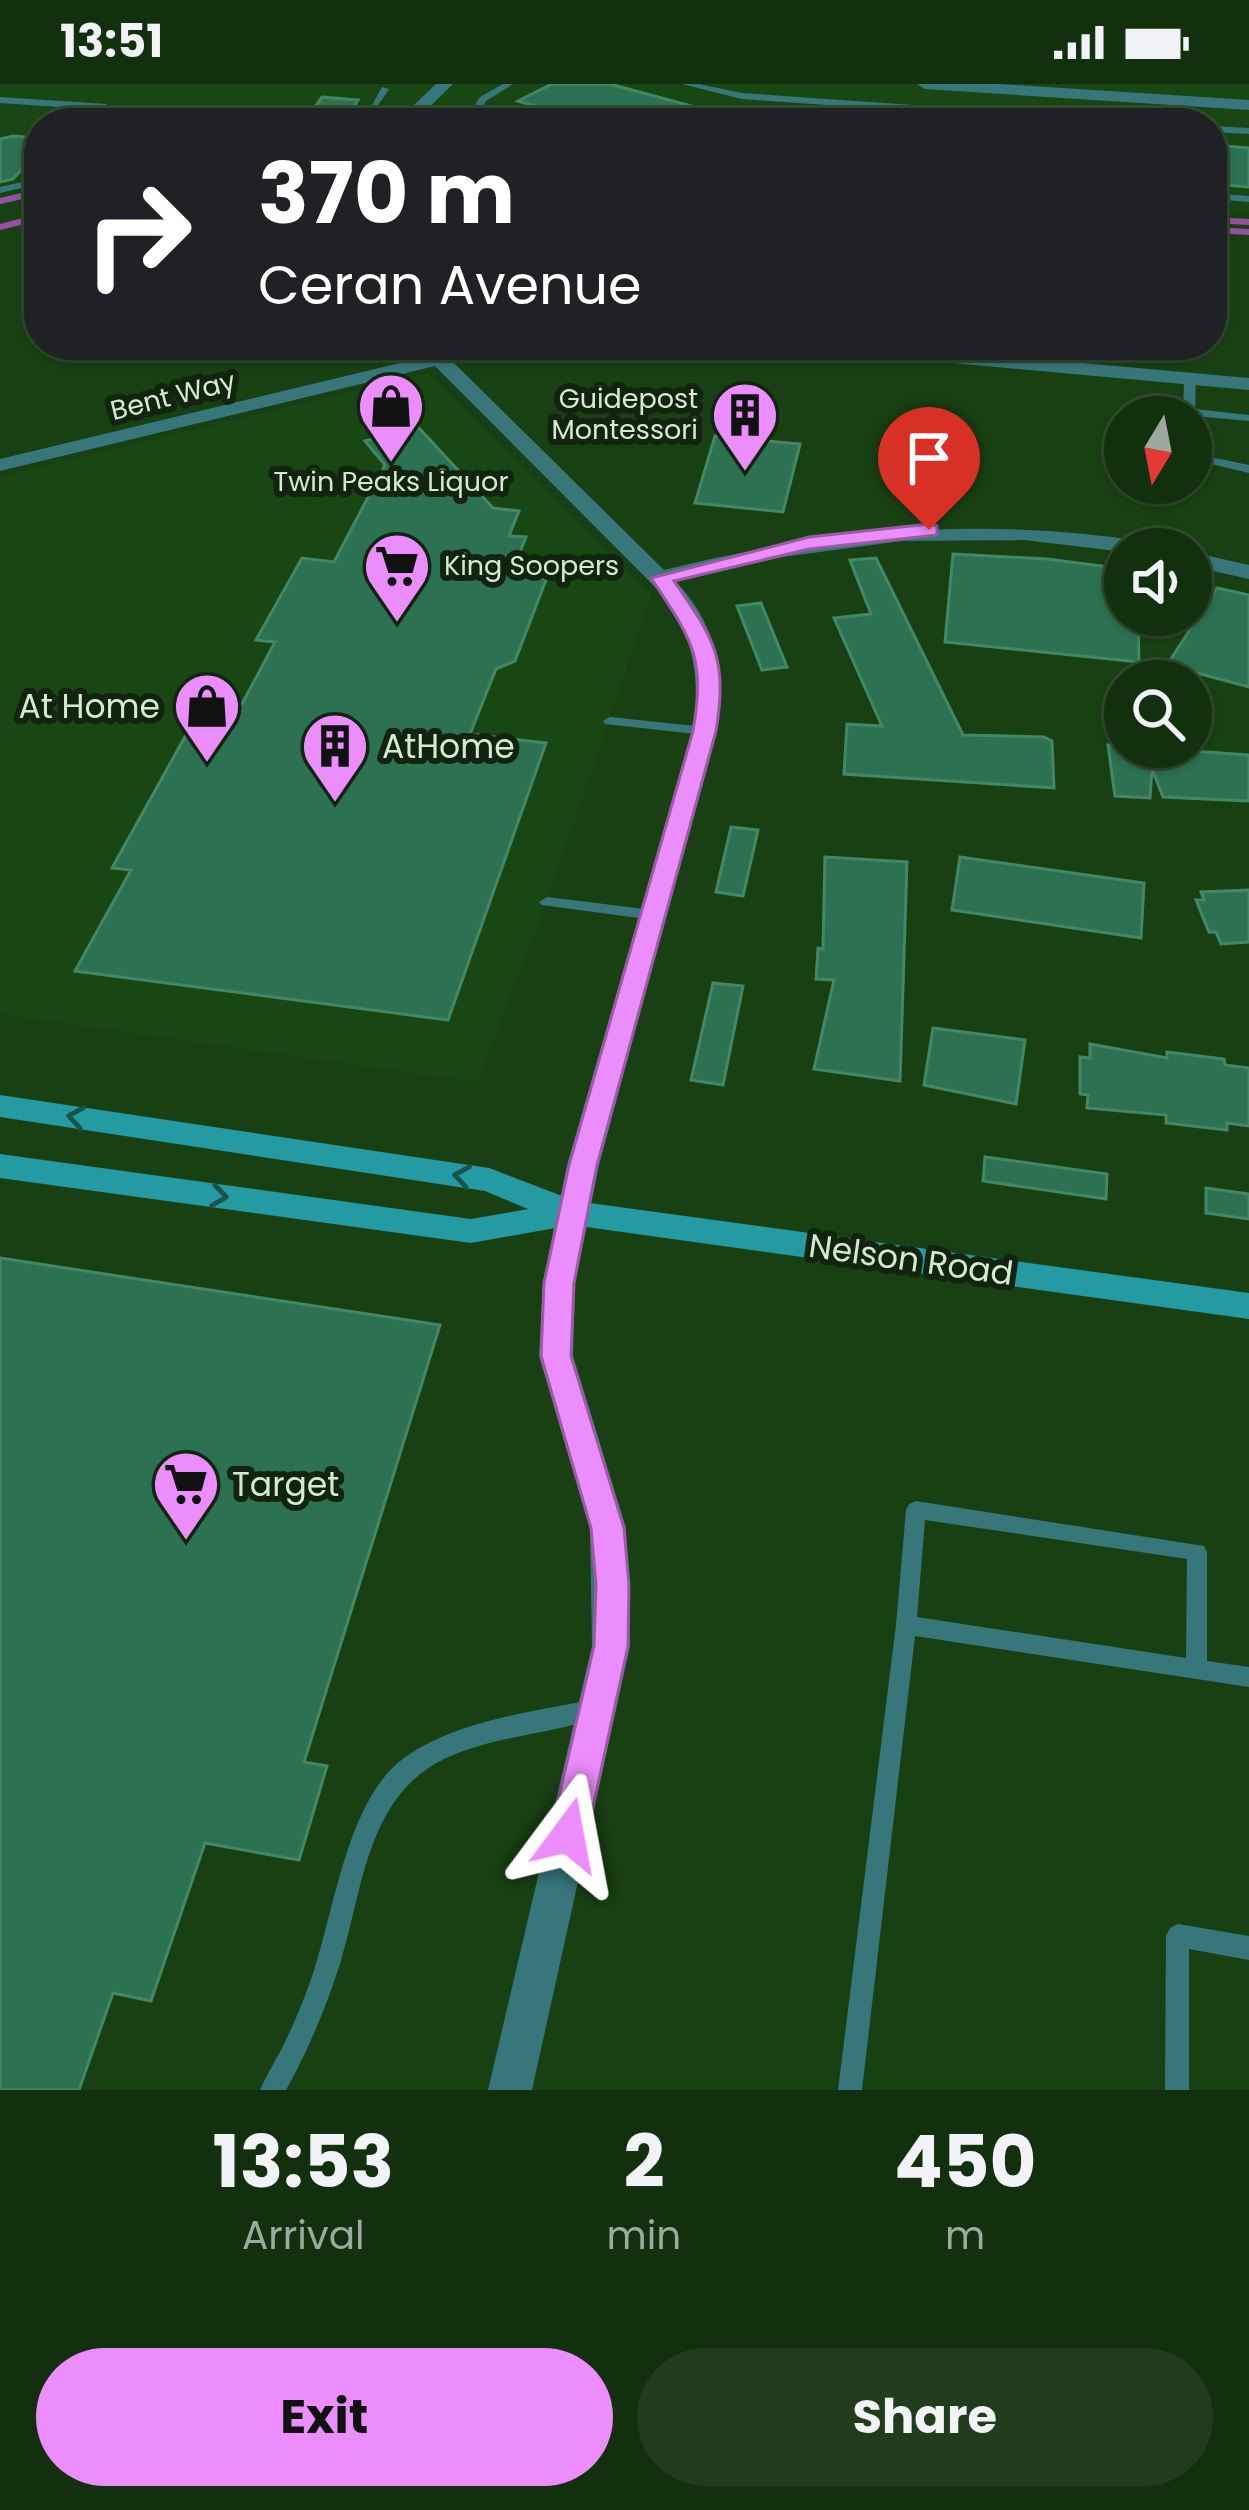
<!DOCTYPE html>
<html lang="en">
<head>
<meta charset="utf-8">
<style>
  :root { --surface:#13300e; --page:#203c1c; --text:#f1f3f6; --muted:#9da99e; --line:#324b2e; --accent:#eb8dfc }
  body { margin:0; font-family:Poppins,sans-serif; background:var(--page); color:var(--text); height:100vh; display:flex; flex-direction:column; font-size:45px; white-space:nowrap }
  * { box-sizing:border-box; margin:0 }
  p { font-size:39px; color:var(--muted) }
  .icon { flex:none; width:66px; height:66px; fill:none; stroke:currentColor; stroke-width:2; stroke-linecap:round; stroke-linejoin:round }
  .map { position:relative; height:2006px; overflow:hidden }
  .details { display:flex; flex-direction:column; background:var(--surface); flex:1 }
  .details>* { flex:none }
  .banner { position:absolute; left:24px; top:24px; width:1203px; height:252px; border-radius:48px; box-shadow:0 3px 9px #0004,0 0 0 3px var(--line); background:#202124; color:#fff; overflow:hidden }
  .needle { width:78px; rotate:190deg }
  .controls { position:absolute; left:1104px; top:312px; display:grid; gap:24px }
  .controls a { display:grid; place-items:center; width:108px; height:108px; border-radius:50%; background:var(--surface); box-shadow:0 3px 9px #0004,0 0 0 3px var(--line); font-size:60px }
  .pin { position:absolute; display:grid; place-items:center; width:102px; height:102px; color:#fff; margin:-123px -51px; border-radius:50% 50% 50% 0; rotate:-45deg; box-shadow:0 0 12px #0007 }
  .pin .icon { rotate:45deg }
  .me { position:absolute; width:132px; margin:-66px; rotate:13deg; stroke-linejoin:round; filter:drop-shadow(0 0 9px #0008) }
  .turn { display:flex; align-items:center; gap:42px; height:252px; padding:0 36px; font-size:54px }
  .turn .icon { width:156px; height:156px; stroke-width:2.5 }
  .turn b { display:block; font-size:84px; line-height:102px }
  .eta { display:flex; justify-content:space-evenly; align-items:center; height:204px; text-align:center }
  .eta b { font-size:72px; font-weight:700; line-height:84px }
  .action { display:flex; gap:24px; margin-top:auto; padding:24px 36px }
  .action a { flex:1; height:138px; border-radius:72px; background:var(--accent); color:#111; font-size:48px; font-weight:700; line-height:138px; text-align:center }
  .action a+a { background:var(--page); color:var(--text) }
  .status { display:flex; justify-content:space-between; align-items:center; height:84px; padding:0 60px; background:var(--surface); direction:ltr }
  .status svg { height:33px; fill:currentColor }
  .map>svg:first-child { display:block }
  .built { fill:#194713 }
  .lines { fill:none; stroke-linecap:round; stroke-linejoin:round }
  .stream { stroke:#9650a3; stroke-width:6 }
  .building { fill:#2b7152; stroke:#448767; stroke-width:3 }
  .service { fill:#37777c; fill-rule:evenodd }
  .minor { fill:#37777c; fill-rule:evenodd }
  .secondary { fill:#249ba2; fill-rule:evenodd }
  .oneway { stroke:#19534a }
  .route { fill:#eb8dfc; stroke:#995ca4; stroke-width:3 }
  .labels { text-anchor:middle; stroke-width:12; stroke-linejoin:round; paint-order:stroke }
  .far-street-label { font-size:27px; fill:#d4ebd0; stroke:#12230f }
  .far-poi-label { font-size:27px; fill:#d4ebd0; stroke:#12230f; text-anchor:end }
  .poi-label { font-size:33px; fill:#d4ebd0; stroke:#12230f; text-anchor:start }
  .street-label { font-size:33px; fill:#d4ebd0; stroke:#12230f }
</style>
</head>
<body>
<div class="status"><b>13:51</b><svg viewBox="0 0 49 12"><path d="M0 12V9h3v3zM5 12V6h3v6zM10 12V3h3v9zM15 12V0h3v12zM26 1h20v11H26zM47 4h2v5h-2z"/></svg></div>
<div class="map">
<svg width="1249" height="2006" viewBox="0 0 1249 2006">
  <rect width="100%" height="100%" fill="#194013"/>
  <g class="built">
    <polygon points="0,0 1249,0 1249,127 1212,124 1212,39 39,39 39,97 0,106"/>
    <polygon points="428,289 651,510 547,818 477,998 0,930 0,393"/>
  </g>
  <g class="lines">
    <g class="stream">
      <polyline points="0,117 39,108"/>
      <polyline points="1212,136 1249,138"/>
      <polyline points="0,143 39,133"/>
      <polyline points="1212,146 1249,148"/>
      <polyline points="25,187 39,184"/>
    </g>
  </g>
  <g class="building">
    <polygon points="552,0 610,0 725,31 724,39 595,39 518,17"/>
    <polygon points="322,13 358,16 343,39 304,39"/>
    <polygon points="13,52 39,54 39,67 13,95 0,98 0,55"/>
    <polygon points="1212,61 1249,64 1249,103 1212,100"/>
    <polygon points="419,344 493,424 519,427 509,452 526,453 517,476 525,476 546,496 515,577 496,585 470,650 546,659 448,936 75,887 131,786 112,784 191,642 228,646 275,558 256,556 302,474 334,478 385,381 365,357"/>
    <polygon points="715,352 800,360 783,428 695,419"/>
    <polygon points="953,470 1047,475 1125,485 1125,531 1138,533 1139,578 945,558"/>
    <polygon points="876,474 963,651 1044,653 1052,657 1054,704 844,690 847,640 882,642 834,534 871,530 850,476"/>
    <polygon points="1217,504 1249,511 1249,603 1167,581"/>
    <polygon points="761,519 787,583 762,586 737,522"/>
    <polygon points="1108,661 1249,671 1249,717 1163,713 1152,685 1150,714 1115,712"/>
    <polygon points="731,743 758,746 743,812 716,808"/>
    <polygon points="825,773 907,778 900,997 814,985 834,896 816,895 818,864 823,865"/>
    <polygon points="960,773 1144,799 1141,854 952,826"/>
    <polygon points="1249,806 1249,858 1221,860 1216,848 1209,848 1196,816 1204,816 1201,808"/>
    <polygon points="713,899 743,902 723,1001 691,996"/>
    <polygon points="933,944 1025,956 1016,1020 924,1001"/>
    <polygon points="1090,960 1167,974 1167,968 1224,975 1225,981 1249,984 1249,1042 1227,1039 1227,1046 1166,1039 1166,1031 1087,1024 1088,1011 1080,1010 1080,973 1090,974"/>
    <polygon points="985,1073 1107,1090 1106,1115 983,1097"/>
    <polygon points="1206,1104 1249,1110 1249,1135 1206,1129"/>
    <polygon points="0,1174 440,1241 304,1678 327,1682 299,1776 205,1759 151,1917 113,1909 79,2006 0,2006"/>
  </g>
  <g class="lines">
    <g class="service">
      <polygon points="503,0 513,0 486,17 474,39 464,39 480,13"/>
      <polygon points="682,0 698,0 742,9 1128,36 1133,39 1089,39 742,15"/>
      <polygon points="382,3 389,5 377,23 371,23"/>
      <polygon points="0,13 106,20 110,23 106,26 0,19"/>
      <polygon points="411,28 456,36 461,39 441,39 408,33 408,29"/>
      <polygon points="1212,42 1249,44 1249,50 1212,48"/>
      <polygon points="39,94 39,100 0,109 0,103"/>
      <polygon points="1212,109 1249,112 1249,118 1212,115"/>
      <polygon points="1190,291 1196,294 1195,325 1249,331 1249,337 1195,332 1191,336 1191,333 1183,333 1184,294"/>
      <polygon points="1109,363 1125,364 1125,370 1105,368 1103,366"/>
      <polygon points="1191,369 1249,381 1249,389 1191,375"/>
      <polygon points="610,633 705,643 712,647 705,651 605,640 603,637"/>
      <polygon points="547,813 653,826 661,831 653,836 542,821 539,818"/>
      <path d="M916,1417L1204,1462L1207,1468V1577L1249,1583V1603L915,1552L862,2006H838L896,1541L906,1426L909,1420ZM925,1436L1187,1475L1186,1574L917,1533Z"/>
      <path d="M595,1615L603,1618L606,1625L603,1632C551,1651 494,1651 444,1675C366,1713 363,1807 340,1880C326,1923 308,1967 286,2006H260C266,1992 274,1979 281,1966C292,1944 302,1921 310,1898C334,1833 345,1717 404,1674C457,1636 532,1628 595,1615Z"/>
      <polygon points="1178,1840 1249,1852 1249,1876 1189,1865 1189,2006 1165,2006 1166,1852 1170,1844"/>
    </g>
    <g class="minor">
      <polygon points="436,0 453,0 413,39 395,39"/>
      <polygon points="917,0 999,0 1249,16 1249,26 925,5"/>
      <path d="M415,261H436L443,268L474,261H508L453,278L664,486C826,446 982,432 1147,458L1158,465L1125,468L1024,456L902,457L782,473L675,497C711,533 724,579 720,628L599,1081L575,1199L573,1272L626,1444L630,1562L532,2006H488L592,1562L590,1444L539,1272L543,1199L567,1081L693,647C700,599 695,560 670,518L435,282L0,387V375L425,273Z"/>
      <polygon points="810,261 885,261 1249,294 1249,306 820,267"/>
      <polygon points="1191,468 1249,481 1249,495 1191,482"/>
    </g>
    <polygon class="secondary" points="0,1011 489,1084 575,1117 1249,1209 1249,1235 572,1141 471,1159 0,1094 0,1070 471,1135 528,1125 485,1107 0,1033"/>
  </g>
  <defs><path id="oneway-chevron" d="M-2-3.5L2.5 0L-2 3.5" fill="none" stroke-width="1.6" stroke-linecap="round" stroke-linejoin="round" transform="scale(3)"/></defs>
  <g class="oneway">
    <use href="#oneway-chevron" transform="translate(76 1033) rotate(-171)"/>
    <use href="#oneway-chevron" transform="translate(462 1092) rotate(-171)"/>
    <use href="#oneway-chevron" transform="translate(219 1112) rotate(8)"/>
  </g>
  <path class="route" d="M929,440L937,442V451L809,465L674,497C714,555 728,574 716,647L597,1081L574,1199L571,1272L624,1444L629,1501L628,1562L587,1751L582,1764L568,1769L555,1764L550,1751L594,1562L596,1501L591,1444L541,1272L544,1199L569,1081L693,647C706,572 691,554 651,494L809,453Z"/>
  <defs>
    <g id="shop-pin" transform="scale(3.45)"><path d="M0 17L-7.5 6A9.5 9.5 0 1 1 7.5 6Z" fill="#eb8dfc" stroke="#12230f"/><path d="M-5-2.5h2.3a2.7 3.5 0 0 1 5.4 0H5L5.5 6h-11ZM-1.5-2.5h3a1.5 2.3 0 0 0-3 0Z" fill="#111"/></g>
    <g id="building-pin" transform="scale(3.45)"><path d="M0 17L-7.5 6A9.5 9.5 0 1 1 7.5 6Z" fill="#eb8dfc" stroke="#12230f"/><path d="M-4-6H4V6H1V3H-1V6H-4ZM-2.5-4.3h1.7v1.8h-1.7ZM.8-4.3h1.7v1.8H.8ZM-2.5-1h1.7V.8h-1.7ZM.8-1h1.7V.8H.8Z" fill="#111"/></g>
    <g id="supermarket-pin" transform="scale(3.45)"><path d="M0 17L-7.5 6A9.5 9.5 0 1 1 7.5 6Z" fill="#eb8dfc" stroke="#12230f"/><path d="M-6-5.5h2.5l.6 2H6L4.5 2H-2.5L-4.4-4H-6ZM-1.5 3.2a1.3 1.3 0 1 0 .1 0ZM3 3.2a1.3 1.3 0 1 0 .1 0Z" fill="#111"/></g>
  </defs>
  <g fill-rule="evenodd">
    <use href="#shop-pin" x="391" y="322"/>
    <use href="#building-pin" x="745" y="331"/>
    <use href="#supermarket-pin" x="397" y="482"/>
    <use href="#shop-pin" x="207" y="622"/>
    <use href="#building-pin" x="335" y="662"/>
    <use href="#supermarket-pin" x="186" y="1400"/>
  </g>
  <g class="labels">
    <g class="far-street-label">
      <text transform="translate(173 312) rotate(-14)" y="9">Bent Way</text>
    </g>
    <g class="far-poi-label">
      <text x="698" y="324">Guidepost<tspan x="698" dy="31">Montessori</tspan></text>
      <text x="391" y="407" text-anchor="middle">Twin Peaks Liquor</text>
      <text x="444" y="491" text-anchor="start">King Soopers</text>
    </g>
    <g class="poi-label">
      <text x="160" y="634" text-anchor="end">At Home</text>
      <text x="382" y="674">AtHome</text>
      <text x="232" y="1412">Target</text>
    </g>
    <g class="street-label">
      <text transform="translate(911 1175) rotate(8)" y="12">Nelson Road</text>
    </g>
  </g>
</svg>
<div class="controls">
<a><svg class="needle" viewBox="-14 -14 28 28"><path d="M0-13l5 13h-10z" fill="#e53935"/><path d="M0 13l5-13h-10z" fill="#9da99e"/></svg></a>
<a><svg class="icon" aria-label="sound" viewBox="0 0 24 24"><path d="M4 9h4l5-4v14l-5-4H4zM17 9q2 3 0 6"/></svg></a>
<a><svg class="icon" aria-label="search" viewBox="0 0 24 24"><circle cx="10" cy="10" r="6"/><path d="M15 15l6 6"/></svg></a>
</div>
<div class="pin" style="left:929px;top:446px;background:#d93025"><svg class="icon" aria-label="arrive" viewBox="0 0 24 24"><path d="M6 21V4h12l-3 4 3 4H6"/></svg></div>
<svg class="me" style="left:568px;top:1751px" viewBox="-20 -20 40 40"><path d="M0-17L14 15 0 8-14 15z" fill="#eb8dfc" stroke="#fff" stroke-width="4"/></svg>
<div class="banner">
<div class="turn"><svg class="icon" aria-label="right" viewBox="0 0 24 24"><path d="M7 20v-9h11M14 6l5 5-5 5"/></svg><div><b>370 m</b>Ceran Avenue</div></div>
</div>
</div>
<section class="details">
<div class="eta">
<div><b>13:53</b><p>Arrival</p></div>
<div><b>2</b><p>min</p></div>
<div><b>450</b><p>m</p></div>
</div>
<div class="action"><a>Exit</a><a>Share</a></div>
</section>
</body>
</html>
